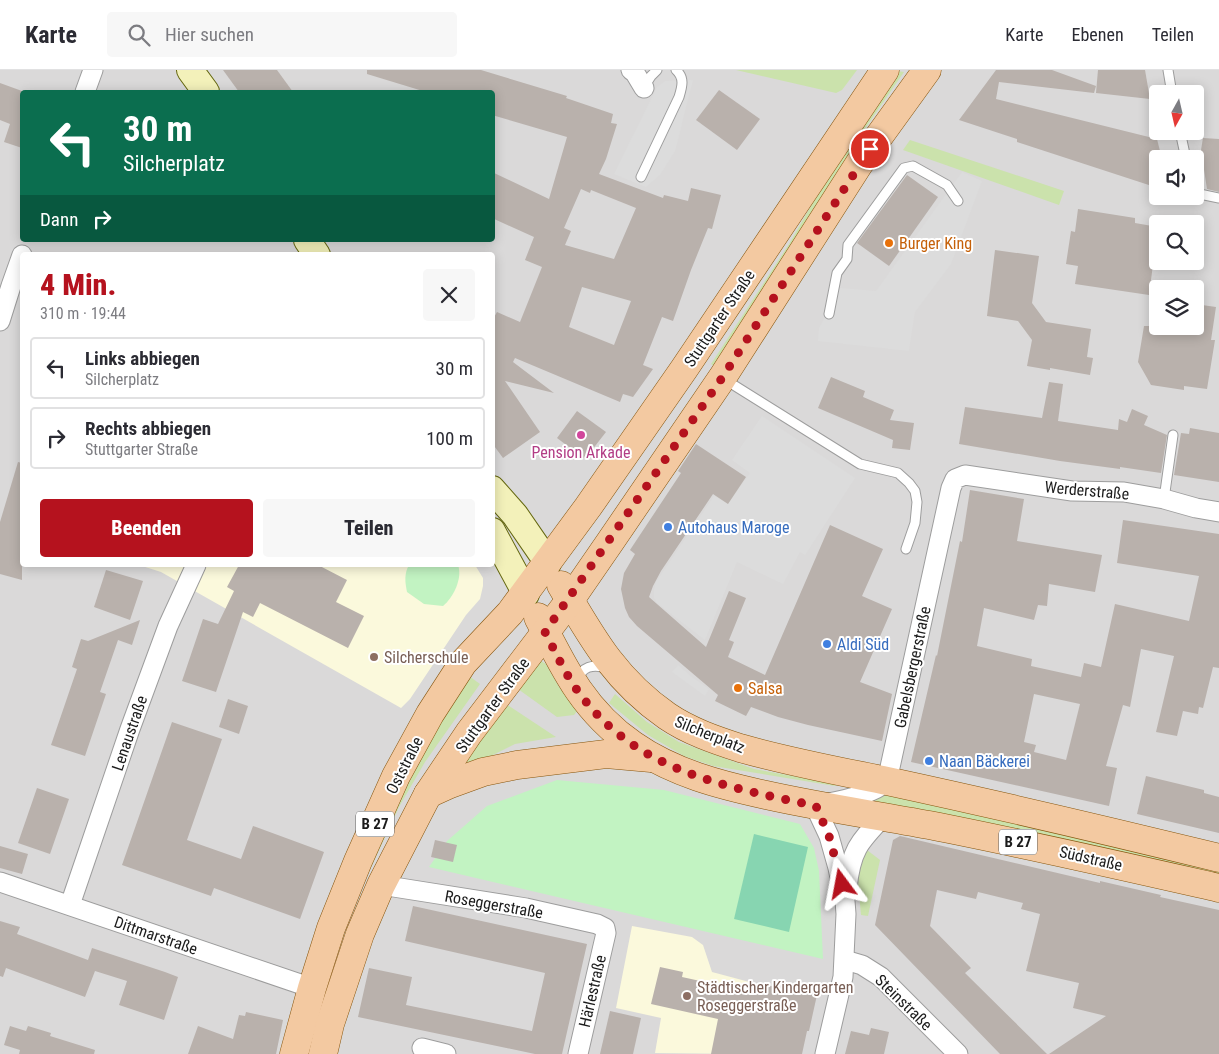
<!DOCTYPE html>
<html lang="de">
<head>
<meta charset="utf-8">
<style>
  :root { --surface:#fff; --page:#f7f7f7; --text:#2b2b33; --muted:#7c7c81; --line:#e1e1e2; --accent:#b5121e }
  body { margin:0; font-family:"Roboto Condensed",sans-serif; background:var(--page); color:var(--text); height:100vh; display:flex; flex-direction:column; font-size:19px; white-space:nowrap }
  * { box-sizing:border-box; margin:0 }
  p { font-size:16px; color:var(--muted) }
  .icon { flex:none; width:28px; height:28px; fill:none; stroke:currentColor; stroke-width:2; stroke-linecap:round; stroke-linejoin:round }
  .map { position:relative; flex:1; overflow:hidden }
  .drawer { position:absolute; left:20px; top:182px; width:475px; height:315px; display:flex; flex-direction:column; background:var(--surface); border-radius:5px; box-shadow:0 2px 12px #0003 }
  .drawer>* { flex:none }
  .top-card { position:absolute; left:20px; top:20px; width:475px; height:152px; border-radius:5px; box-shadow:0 2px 12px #0003; background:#0b6e4f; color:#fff; overflow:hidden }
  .needle { width:32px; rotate:188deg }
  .tools { position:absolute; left:1149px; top:15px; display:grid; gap:10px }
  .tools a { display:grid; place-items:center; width:55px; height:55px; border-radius:5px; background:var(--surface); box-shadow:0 2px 12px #0003; font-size:25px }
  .pin { position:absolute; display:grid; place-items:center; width:42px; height:42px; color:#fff; margin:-21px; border:2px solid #fff; border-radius:50%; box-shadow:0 1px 5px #0007 }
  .me { position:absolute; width:55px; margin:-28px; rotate:347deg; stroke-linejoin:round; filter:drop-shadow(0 0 4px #0008) }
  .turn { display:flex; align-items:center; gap:18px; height:105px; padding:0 20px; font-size:22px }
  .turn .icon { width:65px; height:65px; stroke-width:2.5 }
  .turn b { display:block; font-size:35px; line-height:42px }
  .then { display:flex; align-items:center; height:48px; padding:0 20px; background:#0003; gap:10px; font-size:19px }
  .round { display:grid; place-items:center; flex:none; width:52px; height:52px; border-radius:5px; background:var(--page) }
  .headline { display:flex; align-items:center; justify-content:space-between; height:85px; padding:0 20px }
  h1 { font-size:30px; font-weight:800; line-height:38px; color:var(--accent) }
  .action { display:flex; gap:10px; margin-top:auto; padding:10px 20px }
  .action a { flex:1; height:58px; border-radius:5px; background:var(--accent); color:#fff; font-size:20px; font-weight:800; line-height:58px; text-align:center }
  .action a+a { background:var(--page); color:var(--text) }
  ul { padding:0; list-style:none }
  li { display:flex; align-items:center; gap:15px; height:62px; margin:0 10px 8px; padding:0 10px; border:2px solid var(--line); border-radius:5px }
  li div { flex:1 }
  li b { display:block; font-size:19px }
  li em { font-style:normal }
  header { display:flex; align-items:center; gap:30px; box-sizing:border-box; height:70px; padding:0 25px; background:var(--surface); border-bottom:1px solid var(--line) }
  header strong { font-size:24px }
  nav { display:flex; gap:28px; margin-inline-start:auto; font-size:18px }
  .search { width:350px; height:45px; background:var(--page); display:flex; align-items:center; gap:12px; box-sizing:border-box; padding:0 18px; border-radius:5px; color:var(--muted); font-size:19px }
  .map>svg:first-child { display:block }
  .residential { fill:#dad9d9; fill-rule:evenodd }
  .education { fill:#fbf9dc }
  .grass { fill:#cbe2ac }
  .park { fill:#c2f3c2 }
  .pitch { fill:#87d5b1 }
  .parking { fill:#dcdcdc }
  .building { fill:#b9b1ac; fill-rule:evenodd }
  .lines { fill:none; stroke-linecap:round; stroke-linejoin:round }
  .lane-casing { stroke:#9d9d9d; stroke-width:11 }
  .street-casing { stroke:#9d9d9d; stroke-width:21 }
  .secondary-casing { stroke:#64670e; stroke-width:28 }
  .primary-casing { stroke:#86550d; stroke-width:29 }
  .lane { stroke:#fff; stroke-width:9 }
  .street { stroke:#fff; stroke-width:19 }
  .secondary { stroke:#f3f1ba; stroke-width:26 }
  .primary { stroke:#f3c9a1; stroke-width:28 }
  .route { stroke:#b5121e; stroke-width:9; stroke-dasharray:0 16.2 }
  .food-dot { fill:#e8710a; stroke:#fff; stroke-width:2 }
  .hotel-dot { fill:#d1479c; stroke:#fff; stroke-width:2 }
  .shop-dot { fill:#3f7fe0; stroke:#fff; stroke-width:2 }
  .education-dot { fill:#8d6e63; stroke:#fff; stroke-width:2 }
  .labels { text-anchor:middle; stroke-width:4; stroke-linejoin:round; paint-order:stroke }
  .shield { fill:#fff; stroke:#606060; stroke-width:1 }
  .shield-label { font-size:15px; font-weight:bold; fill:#1c1c1c }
  .food-label { font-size:16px; fill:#c56008; stroke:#fff; text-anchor:start }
  .street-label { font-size:16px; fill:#1c1c1c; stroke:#fff }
  .hotel-label { font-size:16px; fill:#b23c85; stroke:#fff }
  .shop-label { font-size:16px; fill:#366cbe; stroke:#fff; text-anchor:start }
  .education-label { font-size:16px; fill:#785e54; stroke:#fff; text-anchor:start }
</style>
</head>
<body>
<header>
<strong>Karte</strong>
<div class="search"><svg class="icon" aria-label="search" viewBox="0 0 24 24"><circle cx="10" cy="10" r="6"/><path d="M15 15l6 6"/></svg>Hier suchen</div>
<nav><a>Karte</a><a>Ebenen</a><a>Teilen</a></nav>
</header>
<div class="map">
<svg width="1219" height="984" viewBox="0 0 1219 984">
  <rect width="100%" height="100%" fill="#ece8e2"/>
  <path class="residential" d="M0,0H1219V984H0ZM22,22H492V170H22ZM1158,24H1195V61H1158ZM1158,89H1195V126H1158ZM1158,154H1195V191H1158ZM22,185H492V495H22ZM1158,219H1195V256H1158Z"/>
  <g class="education">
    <polygon points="139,495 475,495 483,508 483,516 480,529 466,545 410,629 401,638 161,502"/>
    <polygon points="632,856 692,867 703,875 712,902 757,914 743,984 655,983 661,948 616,938"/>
  </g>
  <g class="grass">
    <polygon points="736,0 857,0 842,20 836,23"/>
    <polygon points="897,1 904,2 860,66 832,115 715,297 711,294 789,174 848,72"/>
    <polygon points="910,70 1064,121 1059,135 903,80"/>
    <polygon points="541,591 546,594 559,617 578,640 574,645 557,647 518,619 534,596"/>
    <path d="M469,606L480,614L425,692L399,737L368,804H364C396,735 425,669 469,606Z"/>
    <polygon points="615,624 647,652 679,672 754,699 837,714 835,716 713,696 684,686 648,665 609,633"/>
    <polygon points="506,634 556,667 515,674 465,699 464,694"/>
    <polygon points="884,722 1219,799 1219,807 872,732 873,729"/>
    <polygon points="867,780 880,790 868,846 861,845 858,812 859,793"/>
  </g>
  <g class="park">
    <path d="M409,495H458C463,508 453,528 443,536L424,534L407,522C405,512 404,504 409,495Z"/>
    <polygon points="557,710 664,720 800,754 814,778 819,801 823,889 429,797 447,771 487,736"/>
  </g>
  <polygon class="pitch" points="754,764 808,777 789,862 734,849"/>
  <g class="parking">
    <polygon points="693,10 675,81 660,105 646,117 614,104 657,17 665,11"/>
    <polygon points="962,102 982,111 951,194 915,242 909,281 818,271 819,258 840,218 876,221"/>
    <polygon points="762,346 855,408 805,485 800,482 783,514 737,492 705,570 657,533 654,528 654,520 656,512 714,426 728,434 750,403 732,390"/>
    <polygon points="678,595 692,607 709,619 705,626 672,602"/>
  </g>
  <g class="building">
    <polygon points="223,0 277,0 293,22 239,22"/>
    <path d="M367,0H481L567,26L566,28L613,44L611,53L617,54L606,89L599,104L663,128L664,125L688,131L691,118L721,125L712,159L708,158L691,200L673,251L662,247L643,295L653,299L633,327L623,324L620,332L515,288L513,292L554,323L505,311L540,362L503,388L492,373V251L497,242L520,252L542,197L525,190L534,167L492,148V102L549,129L567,67L492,45V22H426L367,4ZM581,119L590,123L591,120L636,138L614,189L565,175L571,161L564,158ZM582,217L631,231L614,275L569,257Z"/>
    <polygon points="996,0 1052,0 1096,16 1094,23 999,12 996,29 1157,69 1162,89 1158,89 1158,118 1017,72 1017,69 959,50"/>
    <polygon points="1098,0 1145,0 1150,29 1096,23"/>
    <polygon points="0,13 22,21 22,78 4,72 10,54 0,50"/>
    <polygon points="719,20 760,49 737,80 696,50"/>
    <polygon points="1203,68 1219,69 1219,122 1207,119 1201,80"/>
    <polygon points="907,105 938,127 889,196 857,173"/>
    <polygon points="1078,139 1135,148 1135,153 1158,157 1149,225 1075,214 1078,196 1066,194 1071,161 1075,162"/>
    <polygon points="995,180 1039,186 1032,233 1046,252 1091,259 1087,287 1093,288 1090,305 1050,298 1050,300 1027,296 1032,270 1018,251 987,246"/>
    <polygon points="1195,234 1216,237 1211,270 1215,270 1207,319 1184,316 1184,320 1151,315 1138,292 1144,256 1195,256"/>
    <polygon points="831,307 865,321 863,327 894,340 890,350 914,353 910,380 892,378 893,370 818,338"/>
    <polygon points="1049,312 1063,314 1058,351 1118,360 1119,349 1127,352 1132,339 1148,346 1144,355 1167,365 1161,403 1120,397 1120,399 1060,391 959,374 965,337 1042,348"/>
    <polygon points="577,341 606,362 585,389 557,368"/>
    <polygon points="1190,358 1219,363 1219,412 1174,405 1181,363 1189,364"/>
    <polygon points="696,374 746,407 728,434 713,424 661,501 653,516 649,527 706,577 729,521 746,528 729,570 734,572 728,587 765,605 830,455 883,479 862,526 892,539 860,612 892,624 882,671 808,655 778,647 751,637 746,646 715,631 718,625 637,556 629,547 625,538 621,519 624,503 635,484 630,480 681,403 678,401"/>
    <polygon points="18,392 22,393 22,510 0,504 0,452"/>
    <path d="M970,420L1024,429L1017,471L1102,485L1095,522L1049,514L1047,536L1038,535L1034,550L984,538L977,576L1032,589L1031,596L1081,607L1084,593L1101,597L1115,534L1189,551L1199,506L1117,493L1123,450L1219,464V598L1213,597L1203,638L1199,637L1198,644L1183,641L1177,666L1156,662L1174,586L1141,579L1130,637L1123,635L1106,696L1117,698L1109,736L911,692L936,585L937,586L960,471L962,472ZM1034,624L1080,634L1066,690L1034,682L1036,675L1024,672Z"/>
    <polygon points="239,495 318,495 347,510 336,532 364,546 348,578 260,533 253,547 243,542 216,622 182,611 203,549 218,554 234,521 227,517"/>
    <polygon points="106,500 143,511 130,550 94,537"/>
    <polygon points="140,550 132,575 118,570 100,622 106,624 85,686 51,675 77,599 72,597 81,569 88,571"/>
    <polygon points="228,629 248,636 239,664 219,657"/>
    <polygon points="172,652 222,669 187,770 241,789 253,756 324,782 300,849 214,818 211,826 122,795"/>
    <polygon points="1146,706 1204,720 1204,723 1219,727 1219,763 1137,744"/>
    <polygon points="37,718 69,729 50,784 18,773"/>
    <polygon points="900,766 1100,813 1100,811 1161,825 1160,827 1219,840 1219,984 1049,984 1106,946 1073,938 1079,913 1026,901 1040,844 1021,839 1023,833 978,822 976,829 937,820 930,856 971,898 965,903 1047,984 1000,984 875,855 893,770"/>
    <polygon points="435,770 457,775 453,792 431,787"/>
    <polygon points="0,776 28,784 22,804 0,798"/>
    <polygon points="413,836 587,874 562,984 535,984 358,947 369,898 412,907 406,935 532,961 545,903 405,871"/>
    <polygon points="0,851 20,857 17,864 88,890 92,878 165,902 178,907 164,950 119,935 127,911 95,901 85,927 6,898 3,907 0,906"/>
    <polygon points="660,897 683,902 682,907 764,925 766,915 817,925 809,961 807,961 802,984 711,984 718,949 651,934"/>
    <polygon points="610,941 641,948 633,984 600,984"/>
    <polygon points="246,942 283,950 276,984 188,984 198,956 233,969 239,945 245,946"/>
    <polygon points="10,956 26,961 28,956 51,963 50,966 95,980 94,984 19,984 20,980 4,975"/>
    <polygon points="871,958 889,962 884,984 845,984 851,961 869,965"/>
  </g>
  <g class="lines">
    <g class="lane-casing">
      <g id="lane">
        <polyline points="1168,0 1172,24"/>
        <polyline points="644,17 651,6 657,0"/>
        <polyline points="1180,61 1186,89"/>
        <path d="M641,107L679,27C682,17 685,8 676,0"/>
        <polyline points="1195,123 1219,128"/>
        <polyline points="829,244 837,203 847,189 848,175 904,98 913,96 947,115 958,131"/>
        <polyline points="724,309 860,394 898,403 909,413 915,421 917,432 915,453 906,479"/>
        <polyline points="1164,429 1173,365"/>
        <path d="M578,611C581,596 593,594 607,598"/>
      </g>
    </g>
    <g class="street-casing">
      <g id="street">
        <polyline points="631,0 635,3 644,18"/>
        <polyline points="85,22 93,0"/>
        <polyline points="0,251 11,216 22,185"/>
        <polyline points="0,812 312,918"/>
        <polyline points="381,815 526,838 597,854 605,858 606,863 578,984"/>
        <path d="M847,818C851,781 858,773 883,747"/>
        <polyline points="70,835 130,659 168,556 196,495"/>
        <polyline points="845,890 862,895 881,907 958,984"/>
        <polyline points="422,978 446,984"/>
        <path d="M825,984L843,907L846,844L845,831L838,798L829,766L815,736C837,731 871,726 887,711L951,418L955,409L965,405L1072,421L1124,422L1164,429L1196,438L1219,442"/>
      </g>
    </g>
    <g class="secondary-casing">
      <g id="secondary">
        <polyline points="190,0 206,22"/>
        <polyline points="307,170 317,185"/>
        <polyline points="492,419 515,445 548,493"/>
        <polyline points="492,461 526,524"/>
      </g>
    </g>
    <g class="primary-casing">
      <g id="primary">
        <path d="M561,515C592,568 615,610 667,646C689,661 715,670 740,678C789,692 838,701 887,711C998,735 1109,761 1219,788"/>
        <path d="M538,547C564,599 584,641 633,675C673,703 720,715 766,725C820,737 875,745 929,755C1026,774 1122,796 1219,818"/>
        <polyline points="428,724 450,714 483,702 517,695 606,684 651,688"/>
        <polyline points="294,984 312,918 331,858 358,791 396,706 430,644 463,593 510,543 588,437 684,299 885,0"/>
        <polyline points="323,984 330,954 360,864 381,815 428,724 469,663 570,530 610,472 722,308 859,94 927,0"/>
      </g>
    </g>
    <use href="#lane" class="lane"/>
    <use href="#street" class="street"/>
    <use href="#secondary" class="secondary"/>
    <use href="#primary" class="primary"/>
  </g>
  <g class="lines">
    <path class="route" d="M842,814L829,766L816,736C729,717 641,703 583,628C567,608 557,585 545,562L722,308L870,79"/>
  </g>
  <g class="food-dot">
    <circle cx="889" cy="173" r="5"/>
    <circle cx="738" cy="618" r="5"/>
  </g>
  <circle class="hotel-dot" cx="581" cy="365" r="5"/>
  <g class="shop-dot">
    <circle cx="668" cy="457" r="5"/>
    <circle cx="827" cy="574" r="5"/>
    <circle cx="929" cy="691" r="5"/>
  </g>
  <g class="education-dot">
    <circle cx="374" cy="587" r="5"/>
    <circle cx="687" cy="926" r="5"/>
  </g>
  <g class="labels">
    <g class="shield">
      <rect x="356" y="741.5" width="38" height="25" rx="4"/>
      <rect x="999" y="759.5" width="38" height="25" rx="4"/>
    </g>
    <g class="shield-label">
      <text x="375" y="759">B 27</text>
      <text x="1018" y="777">B 27</text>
    </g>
    <g class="food-label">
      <text x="899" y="179">Burger King</text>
      <text x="748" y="624">Salsa</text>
    </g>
    <g class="street-label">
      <text transform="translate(719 248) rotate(-56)" y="6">Stuttgarter Straße</text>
      <text transform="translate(1087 420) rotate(5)" y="6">Werderstraße</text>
      <text transform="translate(912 597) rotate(-78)" y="6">Gabelsbergerstraße</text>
      <text transform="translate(492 635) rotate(-54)" y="6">Stuttgarter Straße</text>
      <text transform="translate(129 663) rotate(-71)" y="6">Lenaustraße</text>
      <text transform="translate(710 664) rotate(22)" y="6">Silcherplatz</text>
      <text transform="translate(404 695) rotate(-63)" y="6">Oststraße</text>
      <text transform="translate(1091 788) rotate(13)" y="6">Südstraße</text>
      <text transform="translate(494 834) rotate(10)" y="6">Roseggerstraße</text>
      <text transform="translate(156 865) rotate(19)" y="6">Dittmarstraße</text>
      <text transform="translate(592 921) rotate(-77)" y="6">Härlestraße</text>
      <text transform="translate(904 932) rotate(44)" y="6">Steinstraße</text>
    </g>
    <g class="hotel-label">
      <text x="581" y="388">Pension Arkade</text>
    </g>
    <g class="shop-label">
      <text x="678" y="463">Autohaus Maroge</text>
      <text x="837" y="580">Aldi Süd</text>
      <text x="939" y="697">Naan Bäckerei</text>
    </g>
    <g class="education-label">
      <text x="384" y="593">Silcherschule</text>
      <text x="697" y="923">Städtischer Kindergarten<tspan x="697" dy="18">Roseggerstraße</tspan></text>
    </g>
  </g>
</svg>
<div class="tools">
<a><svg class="needle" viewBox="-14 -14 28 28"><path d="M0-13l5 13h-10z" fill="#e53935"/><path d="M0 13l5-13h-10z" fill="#7c7c81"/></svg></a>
<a><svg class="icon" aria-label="sound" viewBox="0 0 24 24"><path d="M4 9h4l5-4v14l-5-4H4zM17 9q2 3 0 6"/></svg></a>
<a><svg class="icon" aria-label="search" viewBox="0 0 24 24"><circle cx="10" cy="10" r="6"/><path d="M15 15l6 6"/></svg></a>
<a><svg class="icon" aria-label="layers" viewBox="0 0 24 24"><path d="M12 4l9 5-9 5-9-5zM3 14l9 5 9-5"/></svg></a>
</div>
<div class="pin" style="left:870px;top:79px;background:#d93025"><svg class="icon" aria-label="arrive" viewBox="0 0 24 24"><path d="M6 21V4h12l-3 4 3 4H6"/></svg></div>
<svg class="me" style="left:842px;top:814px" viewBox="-20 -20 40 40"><path d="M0-17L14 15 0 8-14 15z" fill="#b5121e" stroke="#fff" stroke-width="4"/></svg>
<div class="top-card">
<div class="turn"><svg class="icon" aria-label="left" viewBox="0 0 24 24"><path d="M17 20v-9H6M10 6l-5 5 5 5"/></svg><div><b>30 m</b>Silcherplatz</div></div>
<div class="then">Dann<svg class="icon" aria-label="right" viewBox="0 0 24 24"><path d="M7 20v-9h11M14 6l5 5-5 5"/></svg></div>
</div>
<section class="drawer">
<div class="headline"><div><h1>4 Min.</h1><p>310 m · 19:44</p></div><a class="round"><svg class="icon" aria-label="close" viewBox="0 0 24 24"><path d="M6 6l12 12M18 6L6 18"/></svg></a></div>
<ul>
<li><svg class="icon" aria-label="left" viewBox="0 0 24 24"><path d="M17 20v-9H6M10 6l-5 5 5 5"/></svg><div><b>Links abbiegen</b><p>Silcherplatz</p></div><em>30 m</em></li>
<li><svg class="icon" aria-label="right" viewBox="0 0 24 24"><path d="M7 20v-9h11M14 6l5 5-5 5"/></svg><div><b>Rechts abbiegen</b><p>Stuttgarter Straße</p></div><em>100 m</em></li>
</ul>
<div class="action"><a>Beenden</a><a>Teilen</a></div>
</section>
</div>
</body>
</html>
